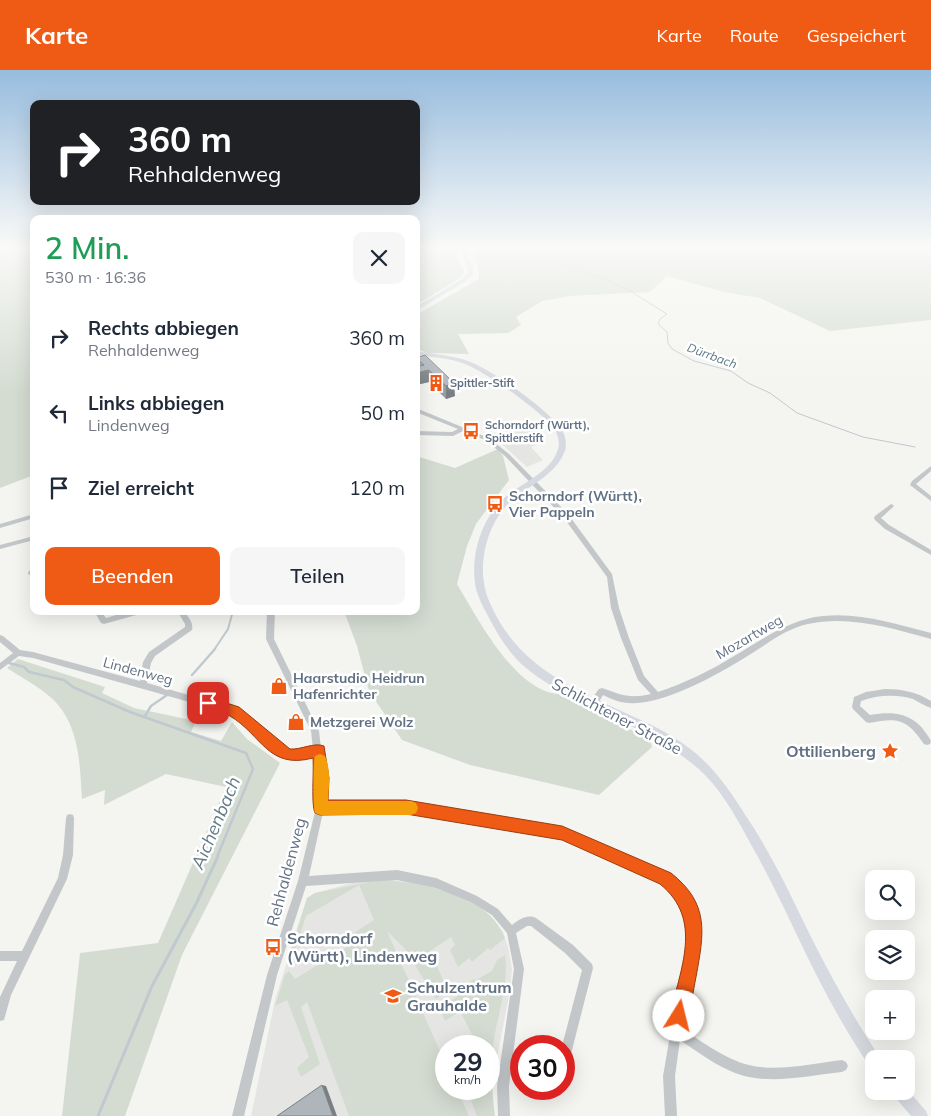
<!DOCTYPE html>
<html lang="de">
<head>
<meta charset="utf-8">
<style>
  :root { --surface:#fff; --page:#f6f6f7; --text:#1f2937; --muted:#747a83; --accent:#ef5b15 }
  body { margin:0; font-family:Mulish,sans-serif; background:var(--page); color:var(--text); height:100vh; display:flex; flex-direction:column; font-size:19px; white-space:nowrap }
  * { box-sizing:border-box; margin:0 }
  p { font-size:16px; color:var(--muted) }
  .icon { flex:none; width:28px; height:28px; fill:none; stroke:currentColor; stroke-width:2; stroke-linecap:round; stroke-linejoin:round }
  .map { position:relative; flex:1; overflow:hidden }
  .drawer { position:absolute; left:30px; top:145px; width:390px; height:400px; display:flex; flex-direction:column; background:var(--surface); border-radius:10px; box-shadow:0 5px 20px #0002 }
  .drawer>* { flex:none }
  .hud { position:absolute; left:30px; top:30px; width:390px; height:105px; border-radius:10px; box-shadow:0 5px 20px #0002; background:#202124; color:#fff; overflow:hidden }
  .buttons { position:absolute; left:865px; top:800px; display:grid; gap:10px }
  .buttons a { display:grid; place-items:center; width:50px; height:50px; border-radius:10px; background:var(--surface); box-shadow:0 5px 20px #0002; font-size:25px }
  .speed { position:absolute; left:435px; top:965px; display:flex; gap:10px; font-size:25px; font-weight:700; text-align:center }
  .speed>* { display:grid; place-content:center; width:65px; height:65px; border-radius:50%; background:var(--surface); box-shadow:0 5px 20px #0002; line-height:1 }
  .speed small { font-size:12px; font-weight:400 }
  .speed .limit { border:8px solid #d22; background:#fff; color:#111 }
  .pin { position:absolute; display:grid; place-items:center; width:42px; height:42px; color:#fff; margin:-21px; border-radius:10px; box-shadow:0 2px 8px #0006 }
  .me { position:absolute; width:55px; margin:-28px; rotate:9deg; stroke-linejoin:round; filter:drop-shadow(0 0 4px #0008) }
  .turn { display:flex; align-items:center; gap:18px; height:105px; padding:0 15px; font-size:22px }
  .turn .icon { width:65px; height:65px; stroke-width:2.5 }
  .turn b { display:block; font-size:35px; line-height:42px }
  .round { display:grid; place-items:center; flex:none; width:52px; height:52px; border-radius:10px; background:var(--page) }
  .head { display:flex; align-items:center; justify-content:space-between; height:85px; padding:0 15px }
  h1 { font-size:30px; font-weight:600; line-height:38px; color:#1e9e55 }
  .primary-button { display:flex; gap:10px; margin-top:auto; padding:10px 15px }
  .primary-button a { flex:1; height:58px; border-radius:10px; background:var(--accent); color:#fff; font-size:20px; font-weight:600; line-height:58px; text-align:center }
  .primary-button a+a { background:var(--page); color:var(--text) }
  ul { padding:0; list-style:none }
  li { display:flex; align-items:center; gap:15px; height:75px; padding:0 15px }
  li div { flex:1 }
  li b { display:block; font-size:19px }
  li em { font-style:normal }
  header { display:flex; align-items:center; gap:30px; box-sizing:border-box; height:70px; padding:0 25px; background:var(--accent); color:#fff }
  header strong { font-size:24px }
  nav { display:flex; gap:28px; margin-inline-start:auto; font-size:18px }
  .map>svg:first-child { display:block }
  .built { fill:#e5e6e3; fill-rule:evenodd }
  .green { fill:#d4dcd1 }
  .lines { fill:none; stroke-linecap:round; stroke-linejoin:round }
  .stream-far3 { stroke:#bfc9cf; stroke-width:1 }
  .stream-far2 { stroke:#bfc9cf; stroke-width:2 }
  .stream-far1 { stroke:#bfc9cf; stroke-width:2.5 }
  .stream { stroke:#bfc9cf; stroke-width:3 }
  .minor { fill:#c3c7ca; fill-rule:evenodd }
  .major { fill:#d6d9df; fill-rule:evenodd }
  .wall { fill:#969ca1 }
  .shaded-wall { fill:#7a7f83 }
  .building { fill:#aeb5bb; stroke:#7a7f83 }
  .route { fill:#ef5b15; stroke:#9b3b0e }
  .slow { fill:#f59e0b }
  .labels { text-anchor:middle; stroke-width:5; stroke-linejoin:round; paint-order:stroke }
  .far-poi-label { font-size:11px; font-weight:bold; fill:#617183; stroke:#fff; text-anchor:start }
  .far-water-label { font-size:12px; font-style:italic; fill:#617a88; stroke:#fff }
  .poi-label { font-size:14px; font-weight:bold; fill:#617183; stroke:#fff; text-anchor:start }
  .street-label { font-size:14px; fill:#617183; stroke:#fff }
  .near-street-label { font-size:16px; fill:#617183; stroke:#fff }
  .near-poi-label { font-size:16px; font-weight:bold; fill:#617183; stroke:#fff; text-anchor:start }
  .near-water-label { font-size:18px; font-style:italic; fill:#617a88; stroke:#fff }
</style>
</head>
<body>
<header>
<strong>Karte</strong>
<nav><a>Karte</a><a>Route</a><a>Gespeichert</a></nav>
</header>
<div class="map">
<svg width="931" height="1046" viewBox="0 0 931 1046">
  <rect width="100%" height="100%" fill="#f4f5f0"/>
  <g class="built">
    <polygon points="527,357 544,372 531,377 543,390 527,397 495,368 487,365"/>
    <path d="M387,809L415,813L449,823L490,846L503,862L508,877L512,899L510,921L492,1013L494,1046H251L275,930L307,828L315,823L363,810ZM446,976H489V1019H446Z"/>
  </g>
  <g class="green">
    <polygon points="0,177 34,177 34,405 0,418"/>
    <polygon points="416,177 457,177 458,189 464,202 460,208 416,235"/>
    <polygon points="472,177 931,177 931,250 830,261 760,228 724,222 667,206 650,222 569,226 542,231 516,247 521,255 508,263 458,264 469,284 428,283 416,279 416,245 479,209 478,195"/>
    <path d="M498,379L503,386L509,410L476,454L467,476L457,514C477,547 514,620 558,624L650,669L652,677L599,725L470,695L402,670L369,621L357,576L344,541H416V386L455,398Z"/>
    <path d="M18,589L105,617L102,623L134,638L196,651L191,662L221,671L232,652L247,669L280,693L182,885L125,1046H62L80,883L158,873L226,717L166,704L104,735L105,720L82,729C80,699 80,666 62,640C50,622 25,610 7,598Z"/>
    <path d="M379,810C421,812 488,823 505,868L490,880L488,878L472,892L469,888L458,897L450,880L455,875L451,867L430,881L448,921L436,929L405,879L387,861L446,995V1019H457L469,1046H349L307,932L301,937L320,994L301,1007L297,998L309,987L287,930L275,936L285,904L289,901L295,909L351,874L349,866L374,850L359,815L306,846L292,889L287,891L307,828L315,823Z"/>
    <path d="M505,885C509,917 497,945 493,976C490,999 492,1024 495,1046H477L471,1031L478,1023L476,1019H489V976H478L460,941L445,951L440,939L468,918L466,915L473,909L476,910L492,901L497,890Z"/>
  </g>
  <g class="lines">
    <polyline class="stream-far3" points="509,177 605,209 630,221 667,244 660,249 658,254 667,262 668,273 672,279 694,291 731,301 748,313 770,323 797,343 863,367 915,377"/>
    <polyline class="stream-far2" points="214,580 228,559 233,541"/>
    <g class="stream-far1">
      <polyline points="9,593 24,597 29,602 64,610 73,617 130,642 246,683 253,699 217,787"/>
      <polyline points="192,605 215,579"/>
      <polyline points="145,646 151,636 167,625"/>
    </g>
    <polyline class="stream" points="98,1046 152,916 196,834 218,786"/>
    <g class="minor">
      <path d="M416,338L462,357H466V359L489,368L509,384L568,444L612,504L619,538L629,568L644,606L658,622C685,613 710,601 734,586C762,570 789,549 823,546C859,542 896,554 931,563V569C891,558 849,545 808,554C788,558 771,571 754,582C724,601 664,636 629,633C620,633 611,629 603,625C600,630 596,639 589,636L588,634L589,632L599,619L602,618C622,625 629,629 651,624L638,610L621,568L611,538L607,507L564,448L505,386L485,370L463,361L453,366L416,365V361L452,362L458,359L416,342Z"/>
      <polygon points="931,396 931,401 916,414 931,426 931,431 910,415 912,411"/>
      <polygon points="891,434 893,435 894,436 893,437 881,448 889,455 931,480 931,485 885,459 875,450 874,448 875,446"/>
      <polygon points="34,444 34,448 0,458 0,454"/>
      <polygon points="34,466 34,470 0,479 0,475"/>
      <polygon points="34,500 34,505 29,505 28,503 29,501"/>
      <polygon points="94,541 101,541 106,548 129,541 143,541 140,544 104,554 101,553"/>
      <path d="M177,541H184C188,547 194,553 192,560L155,586L151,593L147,613L237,639L279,675L289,681L298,682L313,679L311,661L266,569L267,541H275L274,569L319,661L321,678L323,681L322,684L326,718L325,734L406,733L562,758L669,805L682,816L691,830L698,849L700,867L689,914L682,959C700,970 718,984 739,992C769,1004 810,994 842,990L846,992L848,996L846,1000L842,1002C812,1005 779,1013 749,1007C724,1002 701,984 680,970L675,1006L677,1046H665L663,1006L679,914L690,867L688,849L684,835L676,822L663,811L562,767L406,741L323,742L309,806L397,800L436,808L477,826L498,839L512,855C520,849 527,844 536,848L573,875L592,894L593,898L572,980L571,984L567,985L564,984V976H562L582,900L565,883L531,856H527L516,863L524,899L509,1016L510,1046H498L497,1016L514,899L507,863L492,845L471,832L436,818L397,810L306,816L277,905L244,1046H232L267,905L298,811L316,738L318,718L314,686L298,690L285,688L273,681L232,644L33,588L19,586L0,600V593L13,583L0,572V565L3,566L20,580L33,582L140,611L143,592L149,582L185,557V554Z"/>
      <path d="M885,619C902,619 917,622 931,631V638C925,636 919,632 913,629C896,624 877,625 861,631L860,636L870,645C898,640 917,645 931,671L930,674L927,675L924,674C907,649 898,647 869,653L866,652L853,639L852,637L854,627L866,622Z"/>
      <polygon points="70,744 73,745 74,748 73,785 67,809 11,925 4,950 0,951 0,927 17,891 0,891 0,881 22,881 58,808 63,785 66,748 67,745"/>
    </g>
    <g class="major">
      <path d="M461,177H465C467,187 474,194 473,204L466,211L416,241V237L462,209L468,203C468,193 461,186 461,177Z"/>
      <path d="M416,281C432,284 450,285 465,290C487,296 555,343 564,364C566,371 567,377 564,383C555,405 529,416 512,430C486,453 475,498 489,531C517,597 571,617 632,646C650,654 669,663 685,675C712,694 729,719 746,746C773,786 793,830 814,873C834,912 855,950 879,986L880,989H874V998L869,996C851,968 834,940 819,910C797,867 778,822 754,780C741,756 725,725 705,705C653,654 581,643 526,598C509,584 498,565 488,546C483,537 479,529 476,519C469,485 482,445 509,424C525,412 550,401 557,382C560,375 559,369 556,362C548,345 484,301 465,294C450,288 432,287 416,285Z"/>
      <polygon points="906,1018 926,1041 928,1046 911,1046 894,1026 892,1021 906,1021"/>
    </g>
  </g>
  <polygon class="wall" points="425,285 455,326 446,329 429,312 416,315 416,288"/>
  <g class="shaded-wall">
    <polygon points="429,300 429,312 416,315 416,303"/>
    <polygon points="454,313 455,326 446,329 446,316"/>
    <polygon points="322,1015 326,1016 337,1046 333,1046"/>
  </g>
  <g class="building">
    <polygon points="425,285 454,313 446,316 429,300 416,303 416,297 424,295 416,288"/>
    <polygon points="322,1015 333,1046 277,1046"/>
  </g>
  <linearGradient id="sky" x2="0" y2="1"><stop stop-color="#97bcde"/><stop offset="0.55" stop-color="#fafaf8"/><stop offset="1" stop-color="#fafaf8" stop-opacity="0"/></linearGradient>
  <rect width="931" height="323" fill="url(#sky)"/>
  <path class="route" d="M208,627L239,637L290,679C301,680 314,672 324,676L329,708L328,730H406L562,756L671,803C710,834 704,863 696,907C693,922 691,938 685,952L679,955L673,952L670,946C680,898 704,850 660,814L562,770L406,744L320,745L315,743C311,734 314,702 313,688C268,700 262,665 230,646C223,642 212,640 204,637L202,633L204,629Z"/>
  <path class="slow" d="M320,684L325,686C331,699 329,716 328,731H411L416,733L418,738L416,743L411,745H320L315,743C313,738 313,690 315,686Z"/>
  <defs>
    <g id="building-bare" transform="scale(1.35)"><path d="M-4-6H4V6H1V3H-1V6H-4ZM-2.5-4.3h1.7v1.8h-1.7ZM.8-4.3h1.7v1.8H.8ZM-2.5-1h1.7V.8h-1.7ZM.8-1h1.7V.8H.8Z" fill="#ef5b15" stroke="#fff" stroke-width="2.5" paint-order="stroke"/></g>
    <g id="bus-bare" transform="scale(1.35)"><path d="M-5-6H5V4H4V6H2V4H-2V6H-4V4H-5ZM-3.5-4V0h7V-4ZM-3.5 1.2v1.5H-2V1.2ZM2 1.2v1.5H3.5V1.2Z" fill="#ef5b15" stroke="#fff" stroke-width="2.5" paint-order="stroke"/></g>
    <g id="shop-bare" transform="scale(1.35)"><path d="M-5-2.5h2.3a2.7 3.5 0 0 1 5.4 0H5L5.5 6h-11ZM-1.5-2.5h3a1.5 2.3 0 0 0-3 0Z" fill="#ef5b15" stroke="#fff" stroke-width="2.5" paint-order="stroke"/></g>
    <g id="sight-bare" transform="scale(1.35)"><path d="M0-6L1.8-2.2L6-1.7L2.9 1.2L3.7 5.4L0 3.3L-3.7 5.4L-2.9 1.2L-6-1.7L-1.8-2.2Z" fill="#ef5b15" stroke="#fff" stroke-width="2.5" paint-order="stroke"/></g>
    <g id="school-bare" transform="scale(1.35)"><path d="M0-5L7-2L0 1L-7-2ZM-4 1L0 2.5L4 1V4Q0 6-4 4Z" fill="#ef5b15" stroke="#fff" stroke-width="2.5" paint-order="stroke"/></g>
  </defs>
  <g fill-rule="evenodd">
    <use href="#building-bare" x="436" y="313"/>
    <use href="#bus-bare" x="471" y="361"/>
    <use href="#bus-bare" x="495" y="434"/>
    <use href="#shop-bare" x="279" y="616"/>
    <use href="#shop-bare" x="296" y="652"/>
    <use href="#sight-bare" x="890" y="681"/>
    <use href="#bus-bare" x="273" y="877"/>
    <use href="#school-bare" x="393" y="926"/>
  </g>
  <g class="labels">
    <g class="far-poi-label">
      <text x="450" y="317">Spittler-Stift</text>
      <text x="485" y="359">Schorndorf (Württ),<tspan x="485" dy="13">Spittlerstift</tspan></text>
    </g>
    <g class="far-water-label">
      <text transform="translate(712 286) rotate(20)" y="4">Dürrbach</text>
    </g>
    <g class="poi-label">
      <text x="509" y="431">Schorndorf (Württ),<tspan x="509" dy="16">Vier Pappeln</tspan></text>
      <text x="293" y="613">Haarstudio Heidrun<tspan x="293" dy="16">Hafenrichter</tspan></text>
      <text x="310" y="657">Metzgerei Wolz</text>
    </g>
    <g class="street-label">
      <text transform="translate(749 567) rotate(-30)" y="5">Mozartweg</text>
      <text transform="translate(138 601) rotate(15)" y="5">Lindenweg</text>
    </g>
    <g class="near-street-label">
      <text transform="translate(617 646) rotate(28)" y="6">Schlichtener Straße</text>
      <text transform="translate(286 802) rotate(-75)" y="6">Rehhaldenweg</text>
    </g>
    <g class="near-poi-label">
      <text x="876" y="687" text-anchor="end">Ottilienberg</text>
      <text x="287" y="874">Schorndorf<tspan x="287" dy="18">(Württ), Lindenweg</tspan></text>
      <text x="407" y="923">Schulzentrum<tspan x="407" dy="18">Grauhalde</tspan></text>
    </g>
    <g class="near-water-label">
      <text transform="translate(216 753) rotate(-67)" y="6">Aichenbach</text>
    </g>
  </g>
</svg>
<div class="buttons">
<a><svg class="icon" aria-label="search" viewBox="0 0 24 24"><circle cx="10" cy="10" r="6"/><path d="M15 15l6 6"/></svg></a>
<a><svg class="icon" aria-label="layers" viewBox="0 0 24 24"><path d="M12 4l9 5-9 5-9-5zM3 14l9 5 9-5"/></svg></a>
<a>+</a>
<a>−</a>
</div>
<div class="speed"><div>29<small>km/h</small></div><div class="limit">30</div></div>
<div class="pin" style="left:208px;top:633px;background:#d93025"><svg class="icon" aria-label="arrive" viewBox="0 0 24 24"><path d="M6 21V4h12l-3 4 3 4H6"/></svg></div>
<svg class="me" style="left:679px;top:946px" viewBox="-20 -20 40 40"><circle r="19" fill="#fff"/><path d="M0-13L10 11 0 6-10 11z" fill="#ef5b15"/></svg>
<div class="hud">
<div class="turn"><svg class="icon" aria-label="right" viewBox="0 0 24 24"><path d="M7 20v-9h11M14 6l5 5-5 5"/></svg><div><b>360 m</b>Rehhaldenweg</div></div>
</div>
<section class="drawer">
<div class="head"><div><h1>2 Min.</h1><p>530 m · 16:36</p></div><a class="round"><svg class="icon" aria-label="close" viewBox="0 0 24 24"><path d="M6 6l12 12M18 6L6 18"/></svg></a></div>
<ul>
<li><svg class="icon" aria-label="right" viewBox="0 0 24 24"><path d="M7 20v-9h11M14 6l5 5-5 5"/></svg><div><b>Rechts abbiegen</b><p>Rehhaldenweg</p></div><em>360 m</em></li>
<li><svg class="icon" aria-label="left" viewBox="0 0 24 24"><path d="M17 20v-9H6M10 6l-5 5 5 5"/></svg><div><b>Links abbiegen</b><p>Lindenweg</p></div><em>50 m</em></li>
<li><svg class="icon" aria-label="arrive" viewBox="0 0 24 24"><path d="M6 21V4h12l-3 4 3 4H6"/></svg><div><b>Ziel erreicht</b></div><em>120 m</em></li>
</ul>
<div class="primary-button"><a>Beenden</a><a>Teilen</a></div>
</section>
</div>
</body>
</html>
